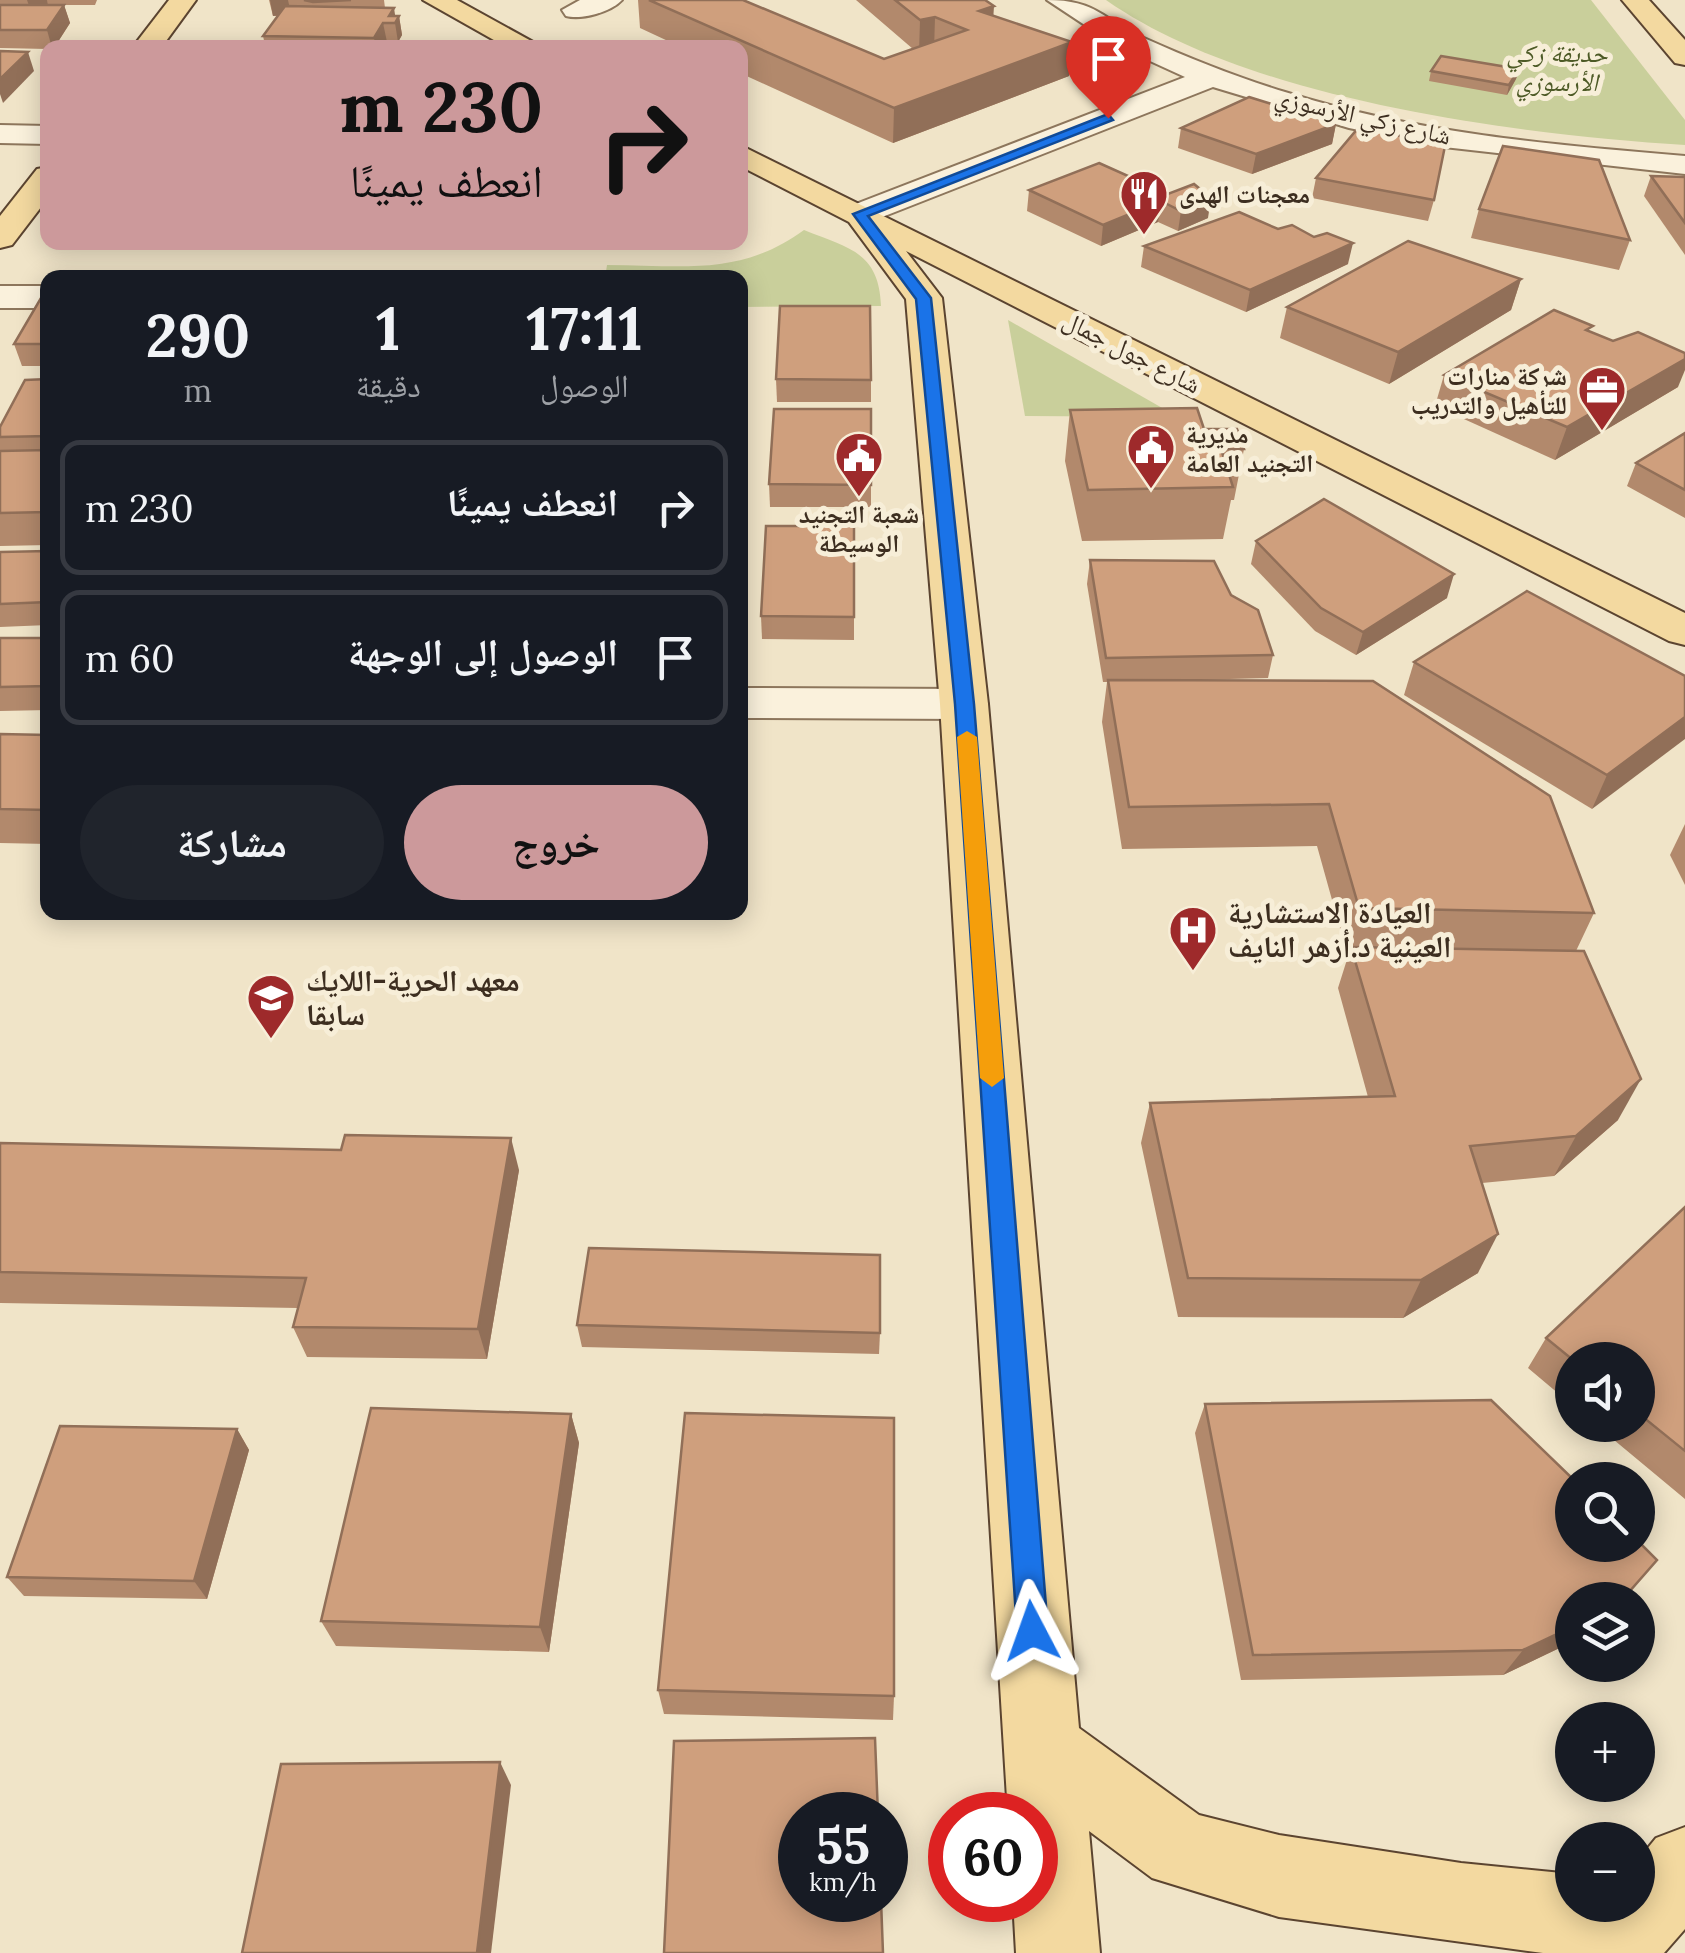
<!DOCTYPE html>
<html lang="ar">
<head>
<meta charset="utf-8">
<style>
  :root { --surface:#171b24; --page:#20242c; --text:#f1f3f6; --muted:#9ea1a6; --line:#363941; --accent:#cc999b }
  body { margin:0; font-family:Lora,"Noto Naskh Arabic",serif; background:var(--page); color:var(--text); direction:rtl; height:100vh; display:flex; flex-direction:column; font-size:38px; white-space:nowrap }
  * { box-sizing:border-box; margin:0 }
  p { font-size:32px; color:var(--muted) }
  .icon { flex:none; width:55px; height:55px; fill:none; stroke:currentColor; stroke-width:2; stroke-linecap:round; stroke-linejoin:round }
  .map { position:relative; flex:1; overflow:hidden; direction:ltr }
  .panel { position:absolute; left:40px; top:270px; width:708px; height:650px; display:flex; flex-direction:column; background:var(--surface); border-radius:20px; box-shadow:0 5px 25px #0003; direction:rtl }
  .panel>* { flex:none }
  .guide { position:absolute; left:40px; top:40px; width:708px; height:210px; border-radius:20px; box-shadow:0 5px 25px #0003; direction:rtl; background:#cc999b; color:#111; overflow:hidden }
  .buttons { position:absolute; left:1555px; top:1342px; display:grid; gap:20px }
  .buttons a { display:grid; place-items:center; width:100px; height:100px; border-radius:50%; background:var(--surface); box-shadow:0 5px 25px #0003; font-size:50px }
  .speed { position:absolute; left:778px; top:1792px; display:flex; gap:20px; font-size:50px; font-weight:700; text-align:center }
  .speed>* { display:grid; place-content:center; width:130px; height:130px; border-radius:50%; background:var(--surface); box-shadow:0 5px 25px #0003; line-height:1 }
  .speed small { font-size:25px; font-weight:400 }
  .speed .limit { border:15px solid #d22; background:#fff; color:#111 }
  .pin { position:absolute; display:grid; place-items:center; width:85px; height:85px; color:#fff; margin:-102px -42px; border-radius:50% 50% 50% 0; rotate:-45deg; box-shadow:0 0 10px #0007 }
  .pin .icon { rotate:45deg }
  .me { position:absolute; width:110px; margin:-55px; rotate:356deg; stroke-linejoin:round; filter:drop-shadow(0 0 8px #0008) }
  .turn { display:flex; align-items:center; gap:35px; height:210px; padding:0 40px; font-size:45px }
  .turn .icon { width:130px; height:130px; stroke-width:2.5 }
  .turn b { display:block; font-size:70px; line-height:85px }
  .eta { display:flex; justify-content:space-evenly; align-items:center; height:170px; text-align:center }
  .eta b { font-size:60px; font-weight:700; line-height:70px }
  .action { display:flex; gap:20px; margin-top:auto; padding:20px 40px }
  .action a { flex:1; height:115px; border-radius:60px; background:var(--accent); color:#111; font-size:40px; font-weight:700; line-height:115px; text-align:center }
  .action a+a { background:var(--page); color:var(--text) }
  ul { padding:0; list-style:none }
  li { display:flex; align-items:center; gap:30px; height:135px; margin:0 20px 15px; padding:0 20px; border:5px solid var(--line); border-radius:20px }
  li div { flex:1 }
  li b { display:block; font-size:38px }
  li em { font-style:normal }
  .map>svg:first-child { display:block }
  .green { fill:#c9cf9b }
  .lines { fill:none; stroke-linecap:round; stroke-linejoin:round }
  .minor-casing { stroke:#8d765c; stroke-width:4 }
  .major-casing { stroke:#5b4430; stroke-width:4 }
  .minor { fill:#faf1dc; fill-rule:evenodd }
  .major { fill:#f3d9a0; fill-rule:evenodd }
  .wall { fill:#b2896c }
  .shaded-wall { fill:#916f58 }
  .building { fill:#cf9f7d; stroke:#916f58; stroke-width:2.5 }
  .route { fill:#1a73e8; stroke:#114b97; stroke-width:2.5 }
  .slow { fill:#f59e0b }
  .labels { text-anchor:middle; stroke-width:10; stroke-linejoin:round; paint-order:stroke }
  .far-park-label { font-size:25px; font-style:italic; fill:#4d5a26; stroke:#f7eed8 }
  .far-street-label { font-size:25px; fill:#3d2e20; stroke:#f7eed8 }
  .far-poi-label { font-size:25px; font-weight:bold; fill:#3d2e20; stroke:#f7eed8; text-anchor:start }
  .poi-label { font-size:30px; font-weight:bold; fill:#3d2e20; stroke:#f7eed8; text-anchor:start }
</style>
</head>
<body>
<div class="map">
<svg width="1685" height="1953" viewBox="0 0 1685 1953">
  <rect width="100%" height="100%" fill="#f0e4c8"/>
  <g class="green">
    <path d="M1106,0H1591L1685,120V145C1514,134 1248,100 1106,0Z"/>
    <path d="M804,230C849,248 879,252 881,306L740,307V278H605L607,265C682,265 740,277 804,230Z"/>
    <polygon points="1008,320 1178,417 1025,416"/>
  </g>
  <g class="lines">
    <g class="minor-casing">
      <g id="minor">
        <path d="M580,0H622C611,12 582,20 566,16L562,10Z"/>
        <path d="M1047,0C1097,0 1102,19 1144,38C1191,59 1236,77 1285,92C1414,133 1551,145 1685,156V174L1444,147L1349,128L1213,87L872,221H848L844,214L848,207L1185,77L1115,45Z"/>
        <polygon points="0,125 48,126 48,144 0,143"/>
        <rect x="0" y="286" width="48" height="22"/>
        <polygon points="740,688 964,689 981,693 988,704 981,715 964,719 740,718"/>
      </g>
    </g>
    <g class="major-casing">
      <g id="major">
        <polygon points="169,0 196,0 161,48 132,48"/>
        <polygon points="423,0 457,0 544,48 508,48"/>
        <polygon points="1622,0 1649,0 1685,40 1685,65 1675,63"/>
        <polygon points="740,145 1685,613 1685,645 1669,641 906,251 942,298 988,704 1079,1728 1199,1815 1279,1835 1461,1863 1572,1874 1572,1905 1638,1905 1638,1860 1656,1838 1685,1827 1685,1929 1664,1953 1543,1953 1279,1917 1152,1878 1089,1831 1100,1953 1016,1953 1013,1900 1035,1900 1035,1815 1008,1815 940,704 906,299 849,222 740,166"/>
        <polygon points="48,167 48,198 12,245 0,248 0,216 37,169"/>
      </g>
    </g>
    <use href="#minor" class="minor"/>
    <use href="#major" class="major"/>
  </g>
  <g class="wall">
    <polygon points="0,0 97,0 95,5 64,5 70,23 54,48 48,48 48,49 0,48"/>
    <polygon points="269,0 384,0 385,8 395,16 399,16 402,35 398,42 387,42 383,48 251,48 265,45 263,36 278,16 273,16"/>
    <polygon points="638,0 743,0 884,59 913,49 856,0 985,0 993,16 1072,42 1069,76 893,143 740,73 740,48 683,48 640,28"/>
    <polygon points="1519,69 1516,79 1507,95 1429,81 1431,71"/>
    <polygon points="1336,124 1332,144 1252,174 1178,148 1181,128"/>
    <polygon points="1099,163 1208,218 1178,231 1158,222 1101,246 1027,211 1029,190"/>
    <polygon points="1651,176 1685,177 1685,255 1644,196"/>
    <polygon points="1316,178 1434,200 1428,221 1312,198"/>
    <polygon points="1479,209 1630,240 1619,270 1471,238"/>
    <polygon points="495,242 594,242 593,245 496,245"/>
    <polygon points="677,242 717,242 712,246 682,245"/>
    <polygon points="1144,246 1348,264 1246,312 1141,267"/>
    <polygon points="1521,279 1511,310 1389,384 1280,338 1287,307"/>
    <polygon points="48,286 48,366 22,366 14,344"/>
    <polygon points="1591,332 1678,387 1555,460 1435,406 1444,375"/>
    <polygon points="48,379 48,545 0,546 0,427"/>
    <polygon points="776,379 871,380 871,402 777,402"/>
    <polygon points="871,409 871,507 770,507 769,484"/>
    <polygon points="1070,410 1204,429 1244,449 1234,500 1231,500 1223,539 1082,541 1065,461"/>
    <polygon points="1685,433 1685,518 1627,486 1636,463"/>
    <polygon points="854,526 854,640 762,639 761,616"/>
    <polygon points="1256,541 1447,598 1356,655 1315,631 1251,564"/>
    <polygon points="48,551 48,625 0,627 0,552"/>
    <polygon points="1090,560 1231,595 1273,655 1268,678 1153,681 1594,913 1576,951 1618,1120 1554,1176 1482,1183 1478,1273 1403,1318 1178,1317 1141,1143 1150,1103 1368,1097 1338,988 1350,950 1346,950 1317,846 1122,849 1102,722 1107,682 1103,682 1087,584"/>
    <polygon points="0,638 48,638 48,710 0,711"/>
    <polygon points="1414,662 1685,676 1592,809 1404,695"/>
    <polygon points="0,734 48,735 48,844 0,843"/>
    <polygon points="1685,824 1685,885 1670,855"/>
    <polygon points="0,1143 519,1170 487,1359 307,1357 293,1327 298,1308 0,1303"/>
    <polygon points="1685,1207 1685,1499 1596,1425 1638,1425 1638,1360 1572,1360 1572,1405 1528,1368 1546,1338"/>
    <polygon points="577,1325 880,1333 879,1354 582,1347"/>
    <polygon points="1205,1404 1572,1600 1572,1642 1503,1675 1241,1680 1195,1433"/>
    <polygon points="571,1414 579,1443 549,1652 336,1646 321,1621"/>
    <polygon points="237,1429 249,1450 207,1599 24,1596 7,1577"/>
    <polygon points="658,1690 894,1696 893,1720 664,1714"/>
  </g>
  <g class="shaded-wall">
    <polygon points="27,0 47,0 48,6 32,14"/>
    <polygon points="270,0 288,0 291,14 273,16"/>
    <polygon points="64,5 70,23 54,48 52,48 47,30"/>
    <polygon points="994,6 992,40 979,11"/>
    <polygon points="394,8 396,21 399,16 402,35 398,42 395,23 389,16"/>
    <polygon points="935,17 934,51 919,53 920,20"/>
    <polygon points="383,23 387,42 383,48 376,48 374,38"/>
    <polygon points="1072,42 1069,76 893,143 894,108"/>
    <polygon points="28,52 34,71 3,103 0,94 0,79"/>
    <polygon points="1519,69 1516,79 1507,95 1509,85"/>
    <polygon points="1336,124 1332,144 1252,174 1256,154"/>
    <polygon points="1211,198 1208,218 1178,231 1181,211"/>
    <polygon points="745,201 746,222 740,226 740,204"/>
    <polygon points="1161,201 1158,222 1101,246 1103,225"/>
    <polygon points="1353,243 1348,264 1246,312 1250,290"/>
    <polygon points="1521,279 1511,310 1389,384 1398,352"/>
    <polygon points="1685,359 1685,370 1678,387 1555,460 1567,427"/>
    <polygon points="1454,574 1447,598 1356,655 1363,632"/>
    <polygon points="1685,717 1685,739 1592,809 1607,775"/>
    <polygon points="1641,1079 1618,1120 1554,1176 1576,1136"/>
    <polygon points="511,1138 519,1170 487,1359 478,1329"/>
    <polygon points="1498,1234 1478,1273 1403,1318 1421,1280"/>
    <polygon points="571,1414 579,1443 549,1652 540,1627"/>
    <polygon points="237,1429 249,1450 207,1599 194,1581"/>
    <polygon points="1572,1627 1572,1642 1503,1675 1523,1650"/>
    <polygon points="500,1762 511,1785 491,1953 477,1953"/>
  </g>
  <g class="building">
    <polygon points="304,0 351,0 313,2"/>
    <polygon points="649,0 743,0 884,59 967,30 935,17 920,20 895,0 985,0 994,6 979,11 1072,42 894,108"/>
    <polygon points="0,5 64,5 47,30 0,30"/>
    <polygon points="285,6 394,8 389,16 399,16 395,23 383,23 374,38 263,36"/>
    <polygon points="253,44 374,47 251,48"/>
    <polygon points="0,51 28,52 0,79"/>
    <polygon points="1441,56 1519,69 1509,85 1431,71"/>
    <polygon points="1249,97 1336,124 1256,154 1181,128"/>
    <polygon points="1359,127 1445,146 1434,200 1316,178"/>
    <polygon points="1503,146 1599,160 1630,240 1479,209"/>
    <polygon points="1099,163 1168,194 1194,184 1211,198 1181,211 1161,201 1103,225 1029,190"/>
    <polygon points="1651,176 1685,177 1685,223"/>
    <polygon points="1239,212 1278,229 1292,225 1314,237 1327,233 1353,243 1250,290 1144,246"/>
    <polygon points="1408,241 1521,279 1398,352 1287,307"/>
    <polygon points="48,286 48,344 14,344"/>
    <polygon points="780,306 870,306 871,380 776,379"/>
    <polygon points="1554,310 1593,326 1586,330 1613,341 1638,332 1685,353 1685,359 1567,427 1444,375"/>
    <polygon points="48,379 48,436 0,437 0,427 25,380"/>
    <polygon points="1197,408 1204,429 1237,429 1244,449 1221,449 1233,487 1088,490 1070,410"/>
    <polygon points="774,409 871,409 871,485 769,484"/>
    <polygon points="1685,433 1685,490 1636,463"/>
    <polygon points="48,450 48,512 0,513 0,451"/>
    <polygon points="1324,499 1454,574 1363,632 1321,608 1256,541"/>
    <polygon points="766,526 854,526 854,617 761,616"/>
    <polygon points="48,551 48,602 0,604 0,552"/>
    <polygon points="1090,560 1214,561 1231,595 1258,610 1273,655 1106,658"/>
    <polygon points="1527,591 1685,676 1685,717 1607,775 1414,662"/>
    <polygon points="0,638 48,638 48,686 0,687"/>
    <polygon points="1108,680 1373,681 1550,796 1594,913 1359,908 1329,804 1129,807"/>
    <polygon points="0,734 48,735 48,810 0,809"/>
    <polygon points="1351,947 1584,951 1641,1079 1576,1136 1470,1146 1498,1234 1421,1280 1188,1278 1150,1103 1395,1096"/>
    <polygon points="345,1135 511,1138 478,1329 293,1327 306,1278 0,1272 0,1143 341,1150"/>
    <polygon points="1685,1207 1685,1451 1638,1413 1638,1360 1573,1360 1546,1338"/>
    <polygon points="589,1248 880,1255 880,1333 577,1325"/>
    <polygon points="1491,1400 1574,1480 1572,1480 1572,1545 1638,1545 1638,1541 1657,1560 1622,1600 1572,1600 1572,1627 1523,1650 1253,1655 1205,1404"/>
    <polygon points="371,1408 571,1414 540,1627 321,1621"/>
    <polygon points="685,1413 894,1418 894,1696 658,1690"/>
    <polygon points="60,1426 237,1429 194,1581 7,1577"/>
    <polygon points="875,1738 878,1815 800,1815 800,1900 881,1900 883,1953 664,1953 674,1741"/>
    <polygon points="500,1762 477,1953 242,1953 281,1764"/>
  </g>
  <polygon class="route" points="1108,114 1113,120 868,216 931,298 974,704 1048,1631 1043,1642 1032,1646 1022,1642 1017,1631 955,704 916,299 853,214"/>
  <polygon class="slow" points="967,731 977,737 1004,1078 992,1087 980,1078 957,737"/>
  <defs>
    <g id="restaurant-pin" transform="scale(2.5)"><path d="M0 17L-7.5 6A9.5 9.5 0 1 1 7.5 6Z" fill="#9e2a2b" stroke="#f7eed8"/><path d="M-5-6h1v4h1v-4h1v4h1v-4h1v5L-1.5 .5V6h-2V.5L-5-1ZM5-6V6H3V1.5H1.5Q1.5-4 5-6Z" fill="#fff"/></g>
    <g id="office-pin" transform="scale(2.5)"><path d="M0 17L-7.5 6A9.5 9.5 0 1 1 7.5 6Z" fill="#9e2a2b" stroke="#f7eed8"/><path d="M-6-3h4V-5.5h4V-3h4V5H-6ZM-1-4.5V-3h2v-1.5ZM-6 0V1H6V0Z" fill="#fff"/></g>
    <g id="civic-pin" transform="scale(2.5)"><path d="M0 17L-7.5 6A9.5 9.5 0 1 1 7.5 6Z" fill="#9e2a2b" stroke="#f7eed8"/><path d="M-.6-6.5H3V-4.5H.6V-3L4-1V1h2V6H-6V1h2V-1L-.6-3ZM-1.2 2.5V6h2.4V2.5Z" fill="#fff"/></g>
    <g id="hospital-pin" transform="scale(2.5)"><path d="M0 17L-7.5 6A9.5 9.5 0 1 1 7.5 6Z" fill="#9e2a2b" stroke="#f7eed8"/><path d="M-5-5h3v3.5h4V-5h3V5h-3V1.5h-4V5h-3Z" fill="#fff"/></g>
    <g id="school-pin" transform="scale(2.5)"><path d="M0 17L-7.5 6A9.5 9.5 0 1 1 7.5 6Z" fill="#9e2a2b" stroke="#f7eed8"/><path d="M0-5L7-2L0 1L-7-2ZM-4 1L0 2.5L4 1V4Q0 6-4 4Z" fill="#fff"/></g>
  </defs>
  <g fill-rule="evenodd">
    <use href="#restaurant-pin" x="1144" y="194"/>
    <use href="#office-pin" x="1602" y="390"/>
    <use href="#civic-pin" x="1151" y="448"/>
    <use href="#civic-pin" x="859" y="456"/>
    <use href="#hospital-pin" x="1193" y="930"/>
    <use href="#school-pin" x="271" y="998"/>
  </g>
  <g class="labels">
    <g class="far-park-label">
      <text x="1557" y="62">حديقة زكي<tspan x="1557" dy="29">الأرسوزي</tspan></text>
    </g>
    <g class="far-street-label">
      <text transform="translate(1363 116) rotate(13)" y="9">شارع زكي الأرسوزي</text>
      <text transform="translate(1132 352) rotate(27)" y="9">شارع جول جمال</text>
    </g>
    <g class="far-poi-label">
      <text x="1179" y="203">معجنات الهدى</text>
      <text x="1567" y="385" text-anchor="end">شركة منارات<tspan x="1567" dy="29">للتأهيل والتدريب</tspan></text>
      <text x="1186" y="443">مديرية<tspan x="1186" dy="29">التجنيد العامة</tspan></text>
      <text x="859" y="523" text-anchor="middle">شعبة التجنيد<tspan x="859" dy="29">الوسيطة</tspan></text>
    </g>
    <g class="poi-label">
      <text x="1228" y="923">العيادة الاستشارية<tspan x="1228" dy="34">العينية د.أزهر النايف</tspan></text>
      <text x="306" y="991">معهد الحرية-اللايك<tspan x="306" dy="34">سابقا</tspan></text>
    </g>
  </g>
</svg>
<div class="buttons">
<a><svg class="icon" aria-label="sound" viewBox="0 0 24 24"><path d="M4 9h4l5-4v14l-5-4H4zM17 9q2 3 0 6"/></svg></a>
<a><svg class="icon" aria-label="search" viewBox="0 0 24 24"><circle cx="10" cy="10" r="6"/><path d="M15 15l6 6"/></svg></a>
<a><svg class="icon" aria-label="layers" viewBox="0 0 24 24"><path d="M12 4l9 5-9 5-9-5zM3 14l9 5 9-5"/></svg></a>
<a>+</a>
<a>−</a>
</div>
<div class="speed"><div>55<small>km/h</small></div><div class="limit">60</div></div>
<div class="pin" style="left:1108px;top:118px;background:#d93025"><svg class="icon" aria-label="arrive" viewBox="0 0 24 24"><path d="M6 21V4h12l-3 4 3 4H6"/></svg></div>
<svg class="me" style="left:1032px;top:1631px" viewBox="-20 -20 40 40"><path d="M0-17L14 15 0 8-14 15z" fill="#1a73e8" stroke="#fff" stroke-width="4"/></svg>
<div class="guide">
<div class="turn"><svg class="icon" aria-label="right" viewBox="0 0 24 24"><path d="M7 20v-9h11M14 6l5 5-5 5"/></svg><div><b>230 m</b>انعطف يمينًا</div></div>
</div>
<section class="panel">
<div class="eta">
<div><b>17:11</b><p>الوصول</p></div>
<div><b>1</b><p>دقيقة</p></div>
<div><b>290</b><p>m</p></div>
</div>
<ul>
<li><svg class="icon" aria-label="right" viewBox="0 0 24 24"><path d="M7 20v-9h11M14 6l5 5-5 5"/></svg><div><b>انعطف يمينًا</b></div><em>230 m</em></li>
<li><svg class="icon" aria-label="arrive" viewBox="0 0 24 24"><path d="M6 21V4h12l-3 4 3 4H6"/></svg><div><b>الوصول إلى الوجهة</b></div><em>60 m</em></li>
</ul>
<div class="action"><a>خروج</a><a>مشاركة</a></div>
</section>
</div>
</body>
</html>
